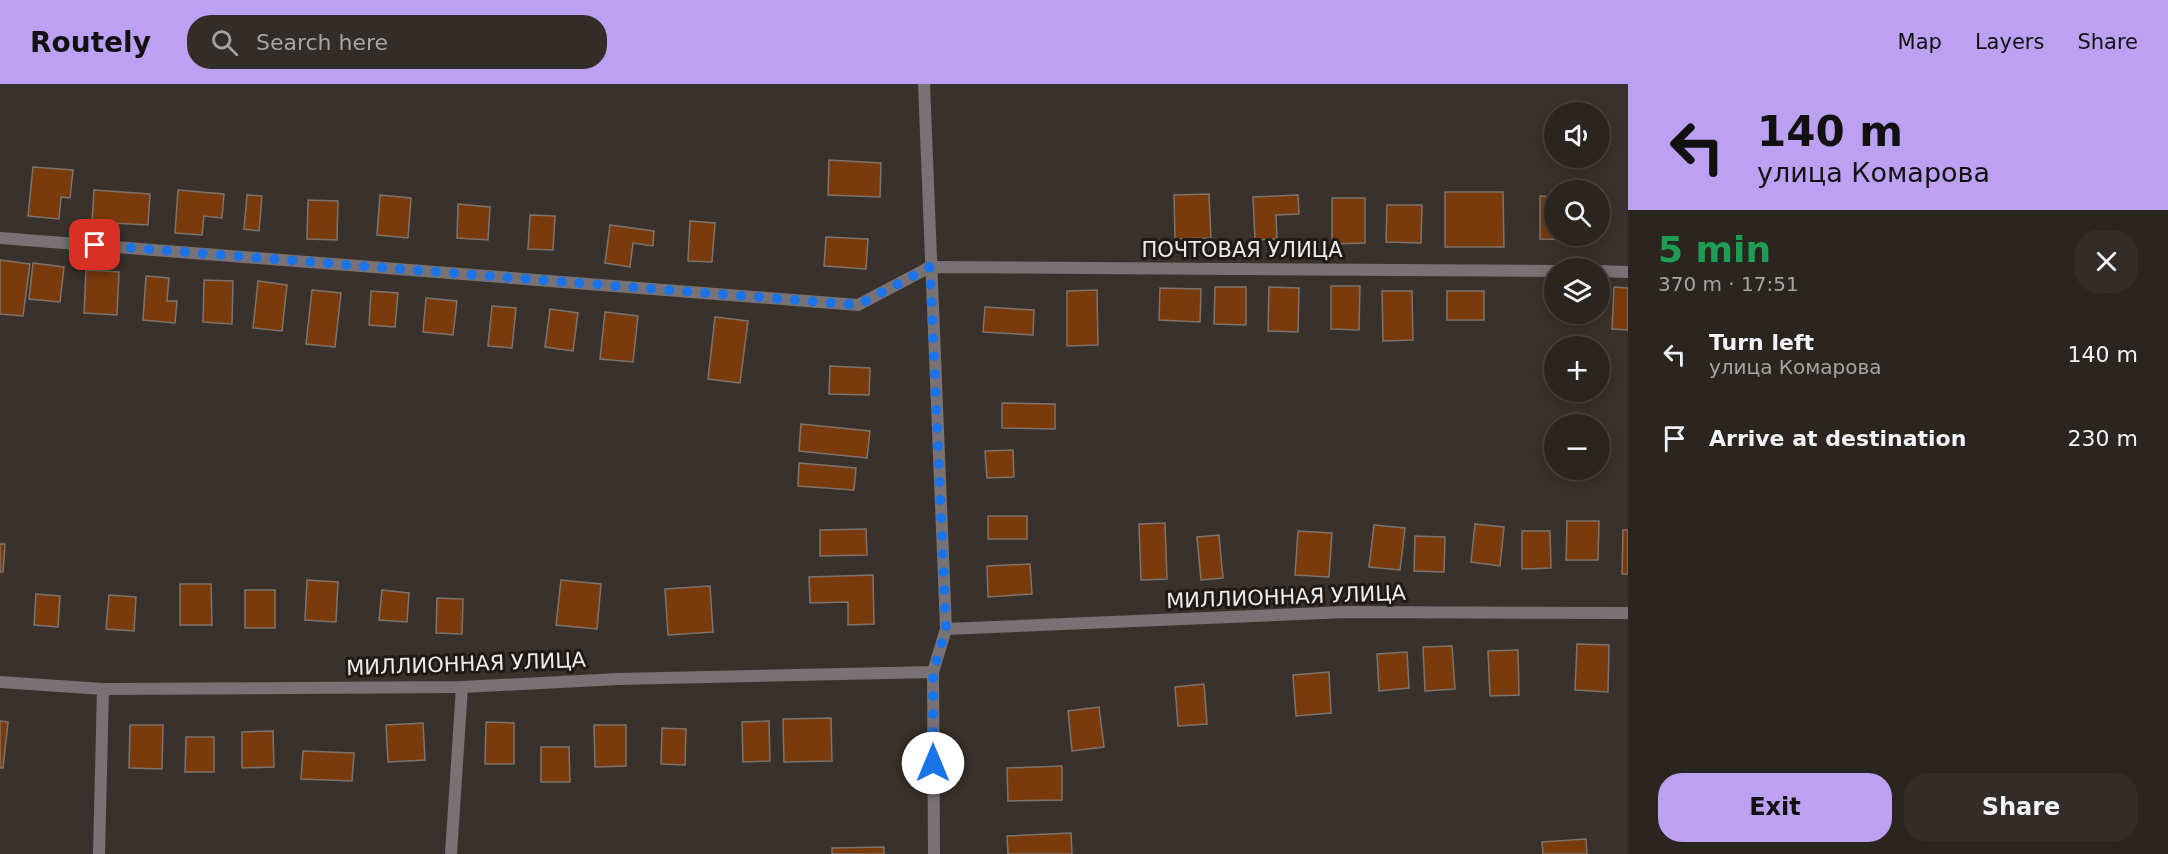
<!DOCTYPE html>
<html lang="en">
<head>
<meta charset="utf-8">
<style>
  :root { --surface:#2b2520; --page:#332d29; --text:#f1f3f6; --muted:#a6a5a5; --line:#47423e; --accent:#bca0f2 }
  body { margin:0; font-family:"DejaVu Sans",sans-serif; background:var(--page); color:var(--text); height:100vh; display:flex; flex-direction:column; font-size:22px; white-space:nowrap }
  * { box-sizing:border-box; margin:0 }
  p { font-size:20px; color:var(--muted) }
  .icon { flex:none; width:33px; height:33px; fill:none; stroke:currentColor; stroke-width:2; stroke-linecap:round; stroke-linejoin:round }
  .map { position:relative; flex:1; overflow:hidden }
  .drawer { display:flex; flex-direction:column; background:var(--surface); width:540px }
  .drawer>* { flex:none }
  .banner { background:#bca0f2; color:#111; overflow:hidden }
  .tools { position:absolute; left:1544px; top:18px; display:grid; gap:12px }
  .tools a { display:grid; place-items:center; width:66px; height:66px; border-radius:50%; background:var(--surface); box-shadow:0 3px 15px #0003,0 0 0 2px var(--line); font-size:30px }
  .pin { position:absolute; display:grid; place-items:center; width:51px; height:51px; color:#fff; margin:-26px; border-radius:12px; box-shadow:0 3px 9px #0006 }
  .me { position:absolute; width:66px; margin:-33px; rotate:0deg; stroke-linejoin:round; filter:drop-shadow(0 0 4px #0008) }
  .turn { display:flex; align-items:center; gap:21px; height:126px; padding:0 30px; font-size:27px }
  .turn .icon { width:78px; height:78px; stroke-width:2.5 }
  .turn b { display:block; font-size:42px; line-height:51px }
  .round { display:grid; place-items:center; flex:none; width:63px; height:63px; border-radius:24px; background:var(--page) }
  .overview { display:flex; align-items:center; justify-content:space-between; height:102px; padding:0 30px }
  h1 { font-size:36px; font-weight:700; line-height:45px; color:#1e9e55 }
  .button { display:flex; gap:12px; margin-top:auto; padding:12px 30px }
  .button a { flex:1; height:69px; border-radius:24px; background:var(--accent); color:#111; font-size:24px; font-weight:700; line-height:69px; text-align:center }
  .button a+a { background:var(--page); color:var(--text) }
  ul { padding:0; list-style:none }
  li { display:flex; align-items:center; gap:18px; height:84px; padding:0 30px }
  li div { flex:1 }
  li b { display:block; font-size:22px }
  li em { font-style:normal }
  header { display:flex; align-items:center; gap:36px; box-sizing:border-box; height:84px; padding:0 30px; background:var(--accent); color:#111 }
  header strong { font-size:28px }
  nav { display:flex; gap:33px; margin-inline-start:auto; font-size:21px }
  .search { width:420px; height:54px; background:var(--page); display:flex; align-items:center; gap:15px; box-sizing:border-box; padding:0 21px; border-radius:24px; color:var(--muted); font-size:22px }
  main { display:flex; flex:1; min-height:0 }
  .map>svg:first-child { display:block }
  .building { fill:#793b0b; stroke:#7e746e; stroke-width:1.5 }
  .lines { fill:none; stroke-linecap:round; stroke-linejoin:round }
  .minor { stroke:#787274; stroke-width:12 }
  .route { stroke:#1a73e8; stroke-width:10; stroke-dasharray:0 18 }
  .labels { text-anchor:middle; stroke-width:6; stroke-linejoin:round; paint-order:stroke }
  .street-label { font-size:21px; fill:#f0ebe7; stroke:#1e1a17 }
</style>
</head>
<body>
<header>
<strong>Routely</strong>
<div class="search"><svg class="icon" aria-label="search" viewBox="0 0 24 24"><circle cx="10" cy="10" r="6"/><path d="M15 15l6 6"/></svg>Search here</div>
<nav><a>Map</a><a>Layers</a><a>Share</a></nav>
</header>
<main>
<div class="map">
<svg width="1628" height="770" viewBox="0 0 1628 770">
  <rect width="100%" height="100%" fill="#39312b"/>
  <g class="building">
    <polygon points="829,76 881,79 880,113 828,111"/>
    <polygon points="33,83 73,86 70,114 61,113 59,135 28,132"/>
    <polygon points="94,106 150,110 148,141 92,138"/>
    <polygon points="178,106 224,110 222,134 204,132 202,151 175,149"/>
    <polygon points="1445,108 1503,108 1504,163 1445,163"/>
    <polygon points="1209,110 1211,154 1175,155 1174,111"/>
    <polygon points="247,111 262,112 259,147 244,145"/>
    <polygon points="380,111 411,114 408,154 377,151"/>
    <polygon points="1298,111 1299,130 1276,131 1277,155 1255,156 1253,113"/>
    <polygon points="1540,112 1554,113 1554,152 1581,152 1581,156 1540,155"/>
    <polygon points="1332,114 1365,114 1365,159 1332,160"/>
    <polygon points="308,116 338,117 337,156 307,155"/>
    <polygon points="458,120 490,123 488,156 457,154"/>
    <polygon points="1387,121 1422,121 1421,159 1386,158"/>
    <polygon points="530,131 555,132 553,166 528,165"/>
    <polygon points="690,137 715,139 712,178 688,177"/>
    <polygon points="610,141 654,147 653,162 633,159 630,183 605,179"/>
    <polygon points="826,153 868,155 866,185 824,182"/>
    <polygon points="0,176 30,180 23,232 0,230"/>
    <polygon points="33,179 64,183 60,218 29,215"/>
    <polygon points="86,186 119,188 117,231 84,229"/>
    <polygon points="146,192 169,194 167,217 177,217 175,239 143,236"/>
    <polygon points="204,196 233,197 232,240 203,238"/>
    <polygon points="258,197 287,201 282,247 253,244"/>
    <polygon points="1331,202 1360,202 1359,246 1331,245"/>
    <polygon points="1215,203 1246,203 1246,241 1214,240"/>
    <polygon points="1269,203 1299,204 1298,248 1268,247"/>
    <polygon points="1614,203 1628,204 1628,246 1612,245"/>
    <polygon points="1160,204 1201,205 1200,238 1159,236"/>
    <polygon points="312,206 341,209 335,263 306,260"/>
    <polygon points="1097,206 1098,261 1067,262 1067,207"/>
    <polygon points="371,207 398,209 395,243 369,241"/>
    <polygon points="1382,207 1412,207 1413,256 1383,257"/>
    <rect x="1447" y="207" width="37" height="29"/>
    <polygon points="426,214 457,217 453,251 423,248"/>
    <polygon points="492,222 516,224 512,264 488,262"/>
    <polygon points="985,223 1034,226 1033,251 983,248"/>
    <polygon points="550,225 578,229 573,267 545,263"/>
    <polygon points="605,228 638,232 633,278 600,275"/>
    <polygon points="715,233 748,237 740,299 708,295"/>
    <polygon points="830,282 870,284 869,311 829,310"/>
    <polygon points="1002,319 1055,320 1055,345 1002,344"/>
    <polygon points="801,340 870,347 867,374 799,367"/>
    <polygon points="1013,366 1014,393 987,394 985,367"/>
    <polygon points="799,379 856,384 854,406 798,402"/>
    <rect x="988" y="432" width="39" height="23"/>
    <polygon points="1567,437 1599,437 1598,476 1566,476"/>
    <polygon points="1165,439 1167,495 1141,496 1139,440"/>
    <polygon points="1475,440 1504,443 1500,482 1471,478"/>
    <polygon points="1374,441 1405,444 1400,486 1369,483"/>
    <polygon points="866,445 867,471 820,472 820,446"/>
    <polygon points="1623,446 1628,446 1628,490 1622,490"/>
    <polygon points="1298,447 1332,449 1329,493 1295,491"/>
    <polygon points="1522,447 1550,447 1551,484 1522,485"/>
    <polygon points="1219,451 1223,494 1201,496 1197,453"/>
    <polygon points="1415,452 1445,453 1444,488 1414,487"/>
    <polygon points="0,460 5,460 3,488 0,488"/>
    <polygon points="1030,480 1032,510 988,513 987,482"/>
    <polygon points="873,491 874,540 848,541 848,518 810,519 809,493"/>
    <polygon points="307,496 338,498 336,538 305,536"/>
    <polygon points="561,496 601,500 597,545 556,541"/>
    <polygon points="180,500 211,500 212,541 180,541"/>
    <polygon points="710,502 713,548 668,551 665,505"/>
    <rect x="245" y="506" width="30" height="38"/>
    <polygon points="382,506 409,509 407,538 379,536"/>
    <polygon points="36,510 60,512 58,543 34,541"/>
    <polygon points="109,511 136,513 134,547 106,545"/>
    <polygon points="437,514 463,515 462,550 436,549"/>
    <polygon points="1577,560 1609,561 1608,608 1575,606"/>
    <polygon points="1452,562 1455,605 1425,607 1423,563"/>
    <polygon points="1518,566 1519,611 1490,612 1488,567"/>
    <polygon points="1407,568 1409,604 1379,607 1377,570"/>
    <polygon points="1329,588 1331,629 1296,632 1293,591"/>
    <polygon points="1204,600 1207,640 1178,642 1175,603"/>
    <polygon points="1099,623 1104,663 1072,667 1068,627"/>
    <polygon points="831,634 832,677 784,678 783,635"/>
    <polygon points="0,637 8,638 3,684 0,684"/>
    <polygon points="769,637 770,677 743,678 742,638"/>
    <polygon points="486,638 514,639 514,680 485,680"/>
    <polygon points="423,639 425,676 388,678 386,641"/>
    <polygon points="130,641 163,641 162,685 129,684"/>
    <polygon points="594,641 626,641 626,682 595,683"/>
    <polygon points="662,644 686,645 685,681 661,680"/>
    <polygon points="273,647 274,683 242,684 242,648"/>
    <polygon points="186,653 214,653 214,688 185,688"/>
    <polygon points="541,663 569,663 570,698 541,698"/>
    <polygon points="303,667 354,669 352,697 301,695"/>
    <polygon points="1062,682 1062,716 1008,717 1007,684"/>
    <polygon points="1071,749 1072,770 1008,770 1007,752"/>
    <polygon points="1586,755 1587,770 1543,770 1542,758"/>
    <polygon points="884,763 884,770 832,770 832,764"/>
  </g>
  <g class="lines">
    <g class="minor">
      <polyline points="924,0 946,545 933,588 934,770"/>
      <polyline points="0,154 858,221 930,183 1554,187"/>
      <polyline points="1599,187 1628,188"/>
      <polyline points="946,545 1347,528 1628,529"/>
      <polyline points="0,598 103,605 462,603 618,595 933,588"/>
      <polyline points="99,770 103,605"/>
      <polyline points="451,770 462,603"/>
    </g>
  </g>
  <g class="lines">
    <polyline class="route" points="95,161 858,221 930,183 946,545 933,588 933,679"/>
  </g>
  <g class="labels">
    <g class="street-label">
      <text x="1242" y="173">ПОЧТОВАЯ УЛИЦА</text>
      <text transform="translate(1286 513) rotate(-2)" y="7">МИЛЛИОННАЯ УЛИЦА</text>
      <text transform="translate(466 580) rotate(-2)" y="7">МИЛЛИОННАЯ УЛИЦА</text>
    </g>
  </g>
</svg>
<div class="tools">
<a><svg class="icon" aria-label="sound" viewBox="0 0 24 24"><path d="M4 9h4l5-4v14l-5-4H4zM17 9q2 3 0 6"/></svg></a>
<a><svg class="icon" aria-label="search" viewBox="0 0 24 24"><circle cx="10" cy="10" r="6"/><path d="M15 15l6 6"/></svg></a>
<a><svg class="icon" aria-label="layers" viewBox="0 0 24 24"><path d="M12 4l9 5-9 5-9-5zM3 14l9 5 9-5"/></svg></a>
<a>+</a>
<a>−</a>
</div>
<div class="pin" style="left:95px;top:161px;background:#d93025"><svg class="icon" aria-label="arrive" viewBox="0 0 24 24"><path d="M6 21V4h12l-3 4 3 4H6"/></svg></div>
<svg class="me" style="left:933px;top:679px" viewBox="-20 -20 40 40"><circle r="19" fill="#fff"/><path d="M0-13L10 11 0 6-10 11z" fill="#1a73e8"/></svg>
</div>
<section class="drawer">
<div class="banner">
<div class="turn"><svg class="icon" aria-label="left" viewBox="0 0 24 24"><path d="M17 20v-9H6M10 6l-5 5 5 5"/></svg><div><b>140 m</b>улица Комарова</div></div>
</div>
<div class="overview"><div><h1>5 min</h1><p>370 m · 17:51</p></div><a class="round"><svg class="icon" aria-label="close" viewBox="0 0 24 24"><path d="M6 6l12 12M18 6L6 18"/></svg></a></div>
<ul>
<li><svg class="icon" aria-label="left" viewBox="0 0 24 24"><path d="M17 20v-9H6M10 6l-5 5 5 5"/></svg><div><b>Turn left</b><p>улица Комарова</p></div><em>140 m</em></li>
<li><svg class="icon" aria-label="arrive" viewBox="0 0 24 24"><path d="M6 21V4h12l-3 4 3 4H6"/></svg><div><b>Arrive at destination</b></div><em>230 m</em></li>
</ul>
<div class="button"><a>Exit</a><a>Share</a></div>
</section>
</main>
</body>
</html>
